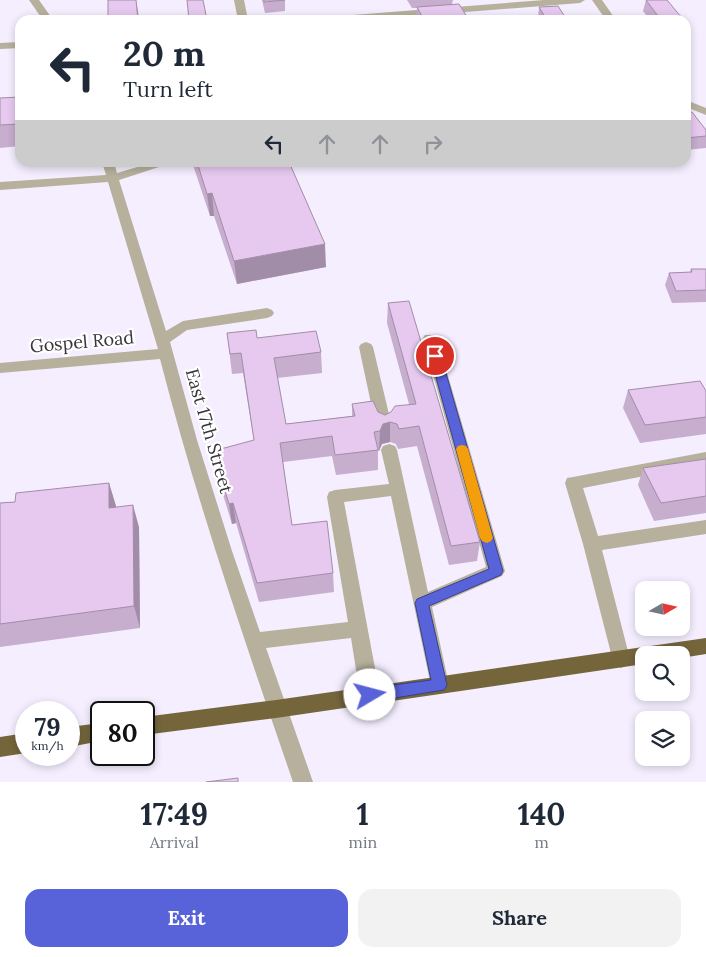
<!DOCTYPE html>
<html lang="en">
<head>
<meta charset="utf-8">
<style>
  :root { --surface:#fff; --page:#f2f2f3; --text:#1f2937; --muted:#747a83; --accent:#5862d9 }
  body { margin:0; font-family:Lora,serif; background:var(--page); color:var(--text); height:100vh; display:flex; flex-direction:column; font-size:19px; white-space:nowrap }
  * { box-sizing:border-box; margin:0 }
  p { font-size:16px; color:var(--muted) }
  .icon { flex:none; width:28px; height:28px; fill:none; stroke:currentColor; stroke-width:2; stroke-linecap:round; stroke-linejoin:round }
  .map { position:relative; height:782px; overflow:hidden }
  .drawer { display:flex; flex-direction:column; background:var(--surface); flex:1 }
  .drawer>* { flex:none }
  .hud { position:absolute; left:15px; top:15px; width:676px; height:152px; border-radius:15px; box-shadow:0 2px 8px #0003; background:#fff; color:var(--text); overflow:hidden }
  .needle { width:32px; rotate:81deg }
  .controls { position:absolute; left:635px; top:581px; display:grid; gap:10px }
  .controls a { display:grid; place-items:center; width:55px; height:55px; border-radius:10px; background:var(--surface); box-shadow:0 2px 8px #0003; font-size:25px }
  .speed { position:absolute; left:15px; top:701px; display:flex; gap:10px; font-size:25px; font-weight:700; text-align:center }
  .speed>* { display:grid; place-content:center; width:65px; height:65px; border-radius:50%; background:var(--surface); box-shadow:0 2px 8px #0003; line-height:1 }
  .speed small { font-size:12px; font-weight:400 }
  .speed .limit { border:2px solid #111; border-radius:8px; background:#fff; color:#111 }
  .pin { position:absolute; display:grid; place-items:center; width:42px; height:42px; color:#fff; margin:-21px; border:2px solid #fff; border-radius:50%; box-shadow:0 1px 5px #0007 }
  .me { position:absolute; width:55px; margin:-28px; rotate:82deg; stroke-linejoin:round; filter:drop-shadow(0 0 4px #0008) }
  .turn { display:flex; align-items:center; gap:18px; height:105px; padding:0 25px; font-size:22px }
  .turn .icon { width:65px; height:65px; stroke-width:2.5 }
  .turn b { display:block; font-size:35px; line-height:42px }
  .lanes { display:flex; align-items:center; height:48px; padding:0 25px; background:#0003; justify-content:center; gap:25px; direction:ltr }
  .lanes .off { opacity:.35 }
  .eta { display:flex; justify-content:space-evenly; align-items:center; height:85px; text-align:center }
  .eta b { font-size:30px; font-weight:800; line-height:35px }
  .primary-button { display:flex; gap:10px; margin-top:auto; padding:10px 25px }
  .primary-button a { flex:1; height:58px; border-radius:15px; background:var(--accent); color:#fff; font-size:20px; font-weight:800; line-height:58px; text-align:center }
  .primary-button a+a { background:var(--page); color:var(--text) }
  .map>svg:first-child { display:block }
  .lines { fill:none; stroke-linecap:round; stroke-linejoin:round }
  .minor { fill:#b7b09d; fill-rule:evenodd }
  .highway { fill:#74653b; fill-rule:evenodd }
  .wall { fill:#c7adce }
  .shaded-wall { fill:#a28da8 }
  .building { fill:#e7c9f0; stroke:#a28da8 }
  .route { fill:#5862d9; stroke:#39408d }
  .slow { fill:#f59e0b }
  .labels { text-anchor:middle; stroke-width:4.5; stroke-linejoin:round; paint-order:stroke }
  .street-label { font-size:18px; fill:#38353d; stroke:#fff }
</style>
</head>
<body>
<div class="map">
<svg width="706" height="782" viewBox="0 0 706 782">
  <rect width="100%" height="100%" fill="#f4eeff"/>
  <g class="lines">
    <g class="minor">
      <polygon points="29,0 39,0 53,20 43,20"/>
      <polygon points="234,0 244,0 248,20 238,20"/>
      <polygon points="544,0 585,0 580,3 363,20 322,20 327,17"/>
      <polygon points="592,0 602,0 616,20 606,20"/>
      <polygon points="20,42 20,48 0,49 0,43"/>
      <polygon points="686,100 706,108 706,115 686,107"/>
      <path d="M102,162H114L117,173L151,163H159L161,165L159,167L119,180L166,331L183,321L267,308L272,310L274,313L272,316L267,318L187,330L170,342L197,440L232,551L260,632L348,622L327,497L329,492L335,490L389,484L381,450L383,446L389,444L395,446L397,450L428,592L486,567L423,338L425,335H435L437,338L505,571L502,576L432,607L449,685L446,691L439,694L432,691L391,496L344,502L380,695L377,701L370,704L363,701L360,695L351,638L266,648L313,782H293C245,642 197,503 160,359L0,373V363L158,349L108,182L0,190V182L106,175Z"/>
      <polygon points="366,342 371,344 373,347 392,427 389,431 384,433 379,431 376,427 359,347 361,344"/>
      <polygon points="706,452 706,464 583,488 598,536 706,520 706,534 602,550 630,659 628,665 621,668 614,665 583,544 565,483 567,478 573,477"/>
    </g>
    <g class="highway">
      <polygon points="706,638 706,654 681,658 681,655 644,655 644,664 276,718 144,735 144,717 276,700"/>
      <polygon points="101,723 101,741 69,747 69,727"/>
      <polygon points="26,733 26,753 0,757 0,737"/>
    </g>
  </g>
  <g class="wall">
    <polygon points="262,0 285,0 285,11 265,13"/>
    <polygon points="407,0 453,0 452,4 469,20 418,20 416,18 417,8 412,8"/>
    <polygon points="646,0 682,18 682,20 650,20 643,11"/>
    <polygon points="539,7 567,20 539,20 538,18"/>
    <polygon points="20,97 20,146 0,148 0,98"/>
    <polygon points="686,113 706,130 706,148 686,150"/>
    <polygon points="192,162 289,162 326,267 237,284 214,216 210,216"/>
    <polygon points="488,162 508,162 508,163 489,165"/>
    <polygon points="691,269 706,269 706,302 672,303 665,285 669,273 690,272"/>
    <polygon points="388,303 480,542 477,561 449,565 417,446 398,449 396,444 390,442 382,444 379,451 378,451 378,470 336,475 332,456 283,462 292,525 333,573 334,592 259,602 236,523 232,524 221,488 218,469 220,468 217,450 254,441 243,373 232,374 227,333 257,338 321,352 322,373 277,378 286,424 352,416 352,404 385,415 409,404 387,323"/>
    <polygon points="628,390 706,391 706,434 640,443 623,408"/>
    <polygon points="706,459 706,513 654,521 638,485 643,468"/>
    <polygon points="109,483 116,507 139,527 140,628 0,647 0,503 15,502"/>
  </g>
  <g class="shaded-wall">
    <polygon points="136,0 138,11 139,20 138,20"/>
    <polygon points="212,193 214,216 210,216 207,194"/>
    <polygon points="325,244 326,267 237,284 234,261"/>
    <polygon points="390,422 390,442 382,444 379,451 380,431 383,424"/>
    <polygon points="109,483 116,506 116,530 109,508"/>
    <polygon points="233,503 236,523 232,524 229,504"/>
    <polygon points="133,505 139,527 140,628 134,606"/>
  </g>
  <g class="building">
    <polygon points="108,0 136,0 138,20 108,20"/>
    <polygon points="187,0 203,0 207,20 189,20"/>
    <polygon points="264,0 285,0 264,2"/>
    <polygon points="646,0 667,0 682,18 661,20"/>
    <polygon points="459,4 469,20 424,20 417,7"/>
    <polygon points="558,6 567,20 547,20 539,7"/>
    <polygon points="20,97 20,124 0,125 0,98"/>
    <polygon points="692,112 706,130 706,136 686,138 686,113"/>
    <polygon points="197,162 289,162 325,244 234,261 212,193 207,194"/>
    <polygon points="691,269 706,269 706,290 676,291 669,273 692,272"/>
    <polygon points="409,301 480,542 451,546 419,426 399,429 397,424 390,422 383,424 380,431 374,432 378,450 335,455 332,436 280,443 292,525 327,521 333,573 257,583 233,503 229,504 218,469 223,468 217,450 254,440 241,353 230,354 227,333 256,330 257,338 316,331 321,352 274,358 286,424 355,416 352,404 373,401 378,412 385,415 391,412 395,406 416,404 388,303"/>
    <polygon points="700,381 706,391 706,417 645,425 628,390"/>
    <polygon points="706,459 706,496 661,503 643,468"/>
    <polygon points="109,483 109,508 133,505 134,606 0,624 0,503 15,502 16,493"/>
    <polygon points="238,778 238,782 206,782"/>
  </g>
  <polygon class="route" points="435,352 441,356 503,571 501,575 429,606 447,685 444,690 370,702 364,700 362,695 364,690 370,688 431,680 415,603 417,599 489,569 430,356"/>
  <polygon class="slow" points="462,445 466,446 468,449 493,538 491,541 487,543 482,541 480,538 456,449 458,446"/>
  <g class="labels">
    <g class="street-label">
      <text transform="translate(82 342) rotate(-5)" y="6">Gospel Road</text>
      <text transform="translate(209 431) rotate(74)" y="6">East 17th Street</text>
    </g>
  </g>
</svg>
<div class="controls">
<a><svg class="needle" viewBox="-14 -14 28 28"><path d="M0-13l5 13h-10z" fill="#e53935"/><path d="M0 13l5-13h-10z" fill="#747a83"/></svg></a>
<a><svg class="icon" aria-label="search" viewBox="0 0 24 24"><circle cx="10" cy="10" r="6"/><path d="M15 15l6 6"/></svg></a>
<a><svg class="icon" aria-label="layers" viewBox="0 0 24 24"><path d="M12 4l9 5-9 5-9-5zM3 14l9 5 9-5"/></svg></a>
</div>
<div class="speed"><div>79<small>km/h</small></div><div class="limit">80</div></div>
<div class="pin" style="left:435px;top:356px;background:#d93025"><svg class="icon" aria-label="arrive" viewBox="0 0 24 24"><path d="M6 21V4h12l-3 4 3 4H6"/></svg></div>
<svg class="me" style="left:370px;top:695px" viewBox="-20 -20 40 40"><circle r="19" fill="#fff"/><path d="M0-13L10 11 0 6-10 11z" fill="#5862d9"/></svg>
<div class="hud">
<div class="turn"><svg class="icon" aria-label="left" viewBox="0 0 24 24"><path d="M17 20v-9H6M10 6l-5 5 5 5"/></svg><div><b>20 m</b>Turn left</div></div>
<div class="lanes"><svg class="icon" aria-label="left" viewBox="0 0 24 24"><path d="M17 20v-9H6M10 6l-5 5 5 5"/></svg><svg class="icon off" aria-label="ahead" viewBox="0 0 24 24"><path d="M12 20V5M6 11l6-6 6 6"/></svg><svg class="icon off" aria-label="ahead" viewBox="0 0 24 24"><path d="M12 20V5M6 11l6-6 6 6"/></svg><svg class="icon off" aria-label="right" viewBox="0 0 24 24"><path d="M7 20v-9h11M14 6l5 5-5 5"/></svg></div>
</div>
</div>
<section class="drawer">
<div class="eta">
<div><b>17:49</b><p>Arrival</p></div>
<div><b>1</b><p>min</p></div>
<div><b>140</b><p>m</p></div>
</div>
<div class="primary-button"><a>Exit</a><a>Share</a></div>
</section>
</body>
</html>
